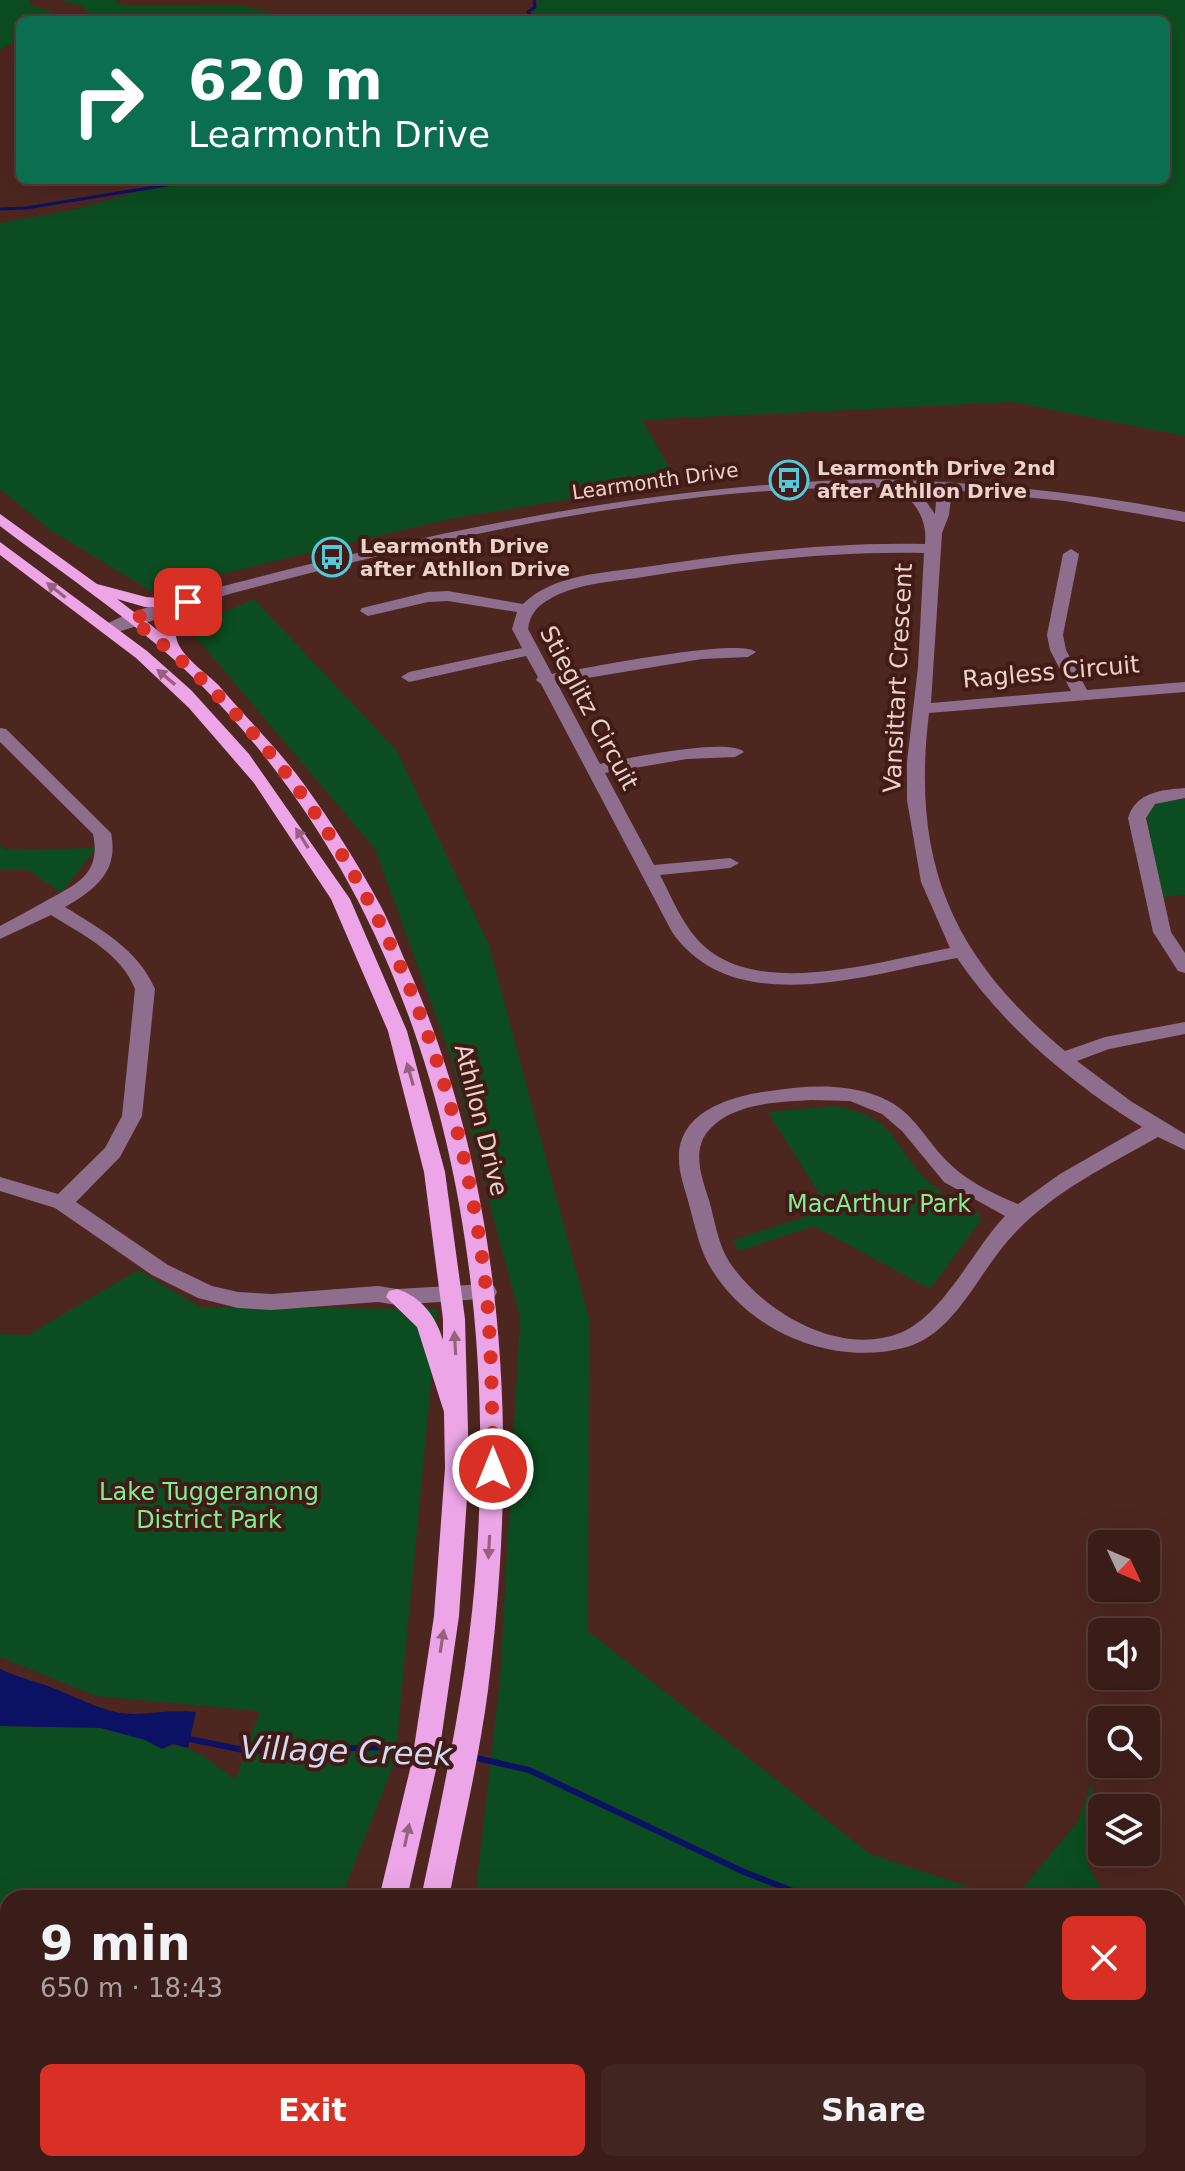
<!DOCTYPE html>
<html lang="en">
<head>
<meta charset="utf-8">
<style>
  :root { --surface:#3a1c18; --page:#412521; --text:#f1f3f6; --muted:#aba1a2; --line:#543a37; --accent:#d93025 }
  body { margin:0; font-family:"DejaVu Sans",sans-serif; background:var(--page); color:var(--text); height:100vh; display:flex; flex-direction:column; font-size:30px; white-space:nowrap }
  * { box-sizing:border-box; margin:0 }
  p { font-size:26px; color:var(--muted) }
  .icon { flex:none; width:44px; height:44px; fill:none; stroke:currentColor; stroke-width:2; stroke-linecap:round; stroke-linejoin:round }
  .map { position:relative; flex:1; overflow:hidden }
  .sheet { position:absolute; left:0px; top:1890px; width:1186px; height:282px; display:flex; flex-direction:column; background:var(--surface); border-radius:24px 24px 0 0; box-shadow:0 8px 32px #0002,0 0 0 2px var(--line) }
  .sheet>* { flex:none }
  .hud { position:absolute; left:16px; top:16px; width:1154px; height:168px; border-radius:12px; box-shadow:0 8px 32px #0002,0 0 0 2px var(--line); background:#0b6e4f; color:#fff; overflow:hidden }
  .needle { width:52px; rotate:134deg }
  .buttons { position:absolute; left:1088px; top:1530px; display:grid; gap:16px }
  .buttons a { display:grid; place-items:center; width:72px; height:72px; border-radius:12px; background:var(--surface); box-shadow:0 8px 32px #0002,0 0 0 2px var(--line); font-size:40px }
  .pin { position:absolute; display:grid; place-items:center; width:68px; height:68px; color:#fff; margin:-34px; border-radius:16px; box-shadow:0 4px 12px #0006 }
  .me { position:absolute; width:88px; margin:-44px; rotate:0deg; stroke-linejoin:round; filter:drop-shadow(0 0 6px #0008) }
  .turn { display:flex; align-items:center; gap:28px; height:168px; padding:0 40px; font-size:36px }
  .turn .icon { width:104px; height:104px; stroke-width:2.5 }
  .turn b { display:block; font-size:56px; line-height:68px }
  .round { display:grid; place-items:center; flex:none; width:84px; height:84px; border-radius:12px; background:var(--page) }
  .headline { display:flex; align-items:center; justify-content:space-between; height:136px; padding:0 40px }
  h1 { font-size:48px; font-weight:700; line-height:60px }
  .button { display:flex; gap:16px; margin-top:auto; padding:16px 40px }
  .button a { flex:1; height:92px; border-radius:12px; background:var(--accent); color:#fff; font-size:32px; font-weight:700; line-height:92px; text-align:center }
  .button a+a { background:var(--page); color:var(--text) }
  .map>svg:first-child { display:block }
  .green { fill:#0b4d20 }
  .water { fill:#0c1263 }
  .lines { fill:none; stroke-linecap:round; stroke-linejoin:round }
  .stream-far1 { stroke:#0c1263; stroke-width:3 }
  .stream { stroke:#0c1263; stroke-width:6 }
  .minor { fill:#8f6e8d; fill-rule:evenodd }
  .major { fill:#eca6e7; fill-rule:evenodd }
  .oneway { fill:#97607f }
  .route { stroke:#d93025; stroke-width:14; stroke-dasharray:0 25.2 }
  .labels { text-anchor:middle; stroke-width:8; stroke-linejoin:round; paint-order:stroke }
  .far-poi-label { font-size:20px; font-weight:bold; fill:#ecd1cd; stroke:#421b17; text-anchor:start }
  .far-street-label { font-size:20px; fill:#ecd1cd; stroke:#421b17 }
  .street-label { font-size:24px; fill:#ecd1cd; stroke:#421b17 }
  .park-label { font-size:24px; fill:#7bf194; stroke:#421b17 }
  .near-water-label { font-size:32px; font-style:italic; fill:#d2daf2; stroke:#421b17 }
</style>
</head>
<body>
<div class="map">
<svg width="1185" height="2171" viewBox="0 0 1185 2171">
  <rect width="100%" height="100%" fill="#4e2620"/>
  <g class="green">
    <polygon points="0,0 29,0 30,5 60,15 90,14 82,6 62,1 67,0 114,0 123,5 242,6 281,15 284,20 20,20 20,38 0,50"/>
    <polygon points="538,0 1185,0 1185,436 1012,402 642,420 677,481 449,519 151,591 50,530 0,489 0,223 72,210 181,180 1166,180 1166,20 531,20"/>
    <polygon points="254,599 397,751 489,945 589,1319 588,1631 870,1854 1002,1898 475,1898 500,1680 520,1318 451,1057 375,849 188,628"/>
    <polygon points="1185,799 1185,895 1160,897 1146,810 1158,802"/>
    <polygon points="0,845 5,850 96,848 61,893 29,870 0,870"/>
    <path d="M835,1106C902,1118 891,1150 933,1186C947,1198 965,1204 980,1215L981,1220L930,1289L814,1226L739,1251L733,1240L829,1209L768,1112Z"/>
    <path d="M138,1270L200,1307L438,1309L395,1761L341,1898H8V2164H235L233,2171H0V1726L101,1728L145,1740L162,1749C187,1737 215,1766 236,1779L260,1711L96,1696L0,1657V1334L28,1335Z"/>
    <polygon points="1093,1780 1088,1866 1107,1898 1015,1898 1078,1821"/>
    <polygon points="1178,1956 1185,1958 1185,2141 1178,2139"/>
    <polygon points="378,2164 480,2164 478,2171 376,2171"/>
  </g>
  <path class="water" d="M0,1669C19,1678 39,1682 58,1690C83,1700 107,1714 135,1714C156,1713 175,1710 196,1712L188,1748L173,1744L162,1749L145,1740L101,1728L0,1726Z"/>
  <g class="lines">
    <g class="stream-far1">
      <polyline points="534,0 535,7 528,12 534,20"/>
      <polyline points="0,209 26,208 198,180"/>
    </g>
    <g class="stream">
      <polyline points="185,1738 248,1751 388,1747 418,1751"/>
      <polyline points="472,1757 529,1770 744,1872 811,1898"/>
      <polyline points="1178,2041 1185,2044"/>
    </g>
    <g class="minor">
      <path d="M873,479C978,482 1081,492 1185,512V522L1065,501L952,490L949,515L942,533L931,703L1071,691L1050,650L1047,635L1063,554L1071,549L1079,554L1063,635L1066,650L1087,690L1185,682V692L929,713C911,862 951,956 1065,1051L1105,1037L1185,1022V1034L1109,1049L1077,1061L1132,1102L1185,1134V1150L1158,1137C1100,1170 1038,1199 998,1253C973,1286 949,1335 907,1347C835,1367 752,1334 712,1270C700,1251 696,1230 690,1208C686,1191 678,1173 679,1155C681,1110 733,1096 770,1091C804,1086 838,1083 872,1094C915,1108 921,1137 951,1165C970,1183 994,1194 1018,1204L1060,1174L1142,1127C1071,1083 1005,1028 957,958C868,974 734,1021 672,932L541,684L536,680L538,677L526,656L409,682L401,677L409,672L522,648L512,629L517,612L448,601L428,602L368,616L360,611L362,608L428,592L448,591L523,604C553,574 605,573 645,567C738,553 831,542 925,544C928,521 915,499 895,488C679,482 441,538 233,593C191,605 149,624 107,635L99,630C118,611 206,591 235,583C445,529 656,485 873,479ZM917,489H937L935,514ZM924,553L918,667L907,762V800L921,882L950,948C879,961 752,1002 697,939C681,921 671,896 660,875L730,868L739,863L730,858L654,865L605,773L687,759L735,757L744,752C728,737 625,759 600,764L557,683L702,659L748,657L756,652C739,637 583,669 552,674L528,629C530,615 536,607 548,600C576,583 611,582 643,577C736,562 830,551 924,553ZM812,1100L850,1101L882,1114L902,1131L944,1182L1005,1216C973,1249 944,1315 900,1333C840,1357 764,1313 730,1263C718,1245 715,1221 709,1200C702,1178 691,1150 709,1130C733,1103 778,1102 812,1100Z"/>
      <path d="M0,728L6,729L111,833C119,871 96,889 65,907C100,929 138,949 155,989L142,1116L120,1157L76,1202L168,1265L212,1286L238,1292L272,1294L378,1286L397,1289L486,1284L494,1286L497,1292L494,1298L397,1305L378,1302L272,1310L238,1308L198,1298L152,1275L55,1208L0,1191V1177L58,1194L105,1148L122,1116L135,989C121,953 83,935 51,915L0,939V926C15,918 30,910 44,902C74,885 102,876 93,834L0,742Z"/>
      <path d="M1185,788V798L1155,804L1146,818L1171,932L1185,953V973L1178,971L1153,932L1128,818C1136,792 1161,790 1185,788Z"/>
      <polygon points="767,2164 811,2164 808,2171 764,2171"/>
      <polygon points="911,2164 957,2164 960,2171 914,2171"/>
    </g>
    <g class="major">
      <path d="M0,514L97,584L146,597L208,601V607L176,632C174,654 208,673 221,688C249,721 281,752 306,787C332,823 358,864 379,903C390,923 398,945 407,965C508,1192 519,1446 488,1690C479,1760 462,1829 449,1898H421C445,1784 470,1670 477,1553C497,1240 429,914 201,685C141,625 68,578 0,526ZM117,599L145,607H189L160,632Z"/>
      <path d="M0,542L147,651L191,690L249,754L350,899L407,1031L445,1172L465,1319L469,1468L459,1616L438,1761L407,1898H379L412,1761L434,1616L445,1468L444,1412L417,1327L386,1297L389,1291L397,1289C422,1297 436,1317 443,1340V1319L424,1172L388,1031L331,899L254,783L189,708L136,658L0,555Z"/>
      <polygon points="298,2164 328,2164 325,2171 295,2171"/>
      <polygon points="340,2164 370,2164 368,2171 338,2171"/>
    </g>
  </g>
  <defs><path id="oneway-solid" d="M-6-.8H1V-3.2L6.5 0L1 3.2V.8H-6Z" transform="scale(2)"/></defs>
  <g class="oneway">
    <use href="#oneway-solid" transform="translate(56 590) rotate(-142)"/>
    <use href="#oneway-solid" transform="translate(166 677) rotate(-140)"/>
    <use href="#oneway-solid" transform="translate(302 838) rotate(-122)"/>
    <use href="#oneway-solid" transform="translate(410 1074) rotate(-106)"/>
    <use href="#oneway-solid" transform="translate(455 1343) rotate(-93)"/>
    <use href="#oneway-solid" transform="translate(489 1547) rotate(93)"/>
    <use href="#oneway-solid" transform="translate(442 1641) rotate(-81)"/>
    <use href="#oneway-solid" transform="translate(407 1835) rotate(-78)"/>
  </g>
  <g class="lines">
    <path class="route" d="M188,602L131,619C342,780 457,1029 486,1289C492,1349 492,1409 493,1469"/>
  </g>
  <defs>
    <g id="bus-ring" transform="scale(2)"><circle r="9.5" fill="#421b17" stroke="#53cadc" stroke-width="1.5"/><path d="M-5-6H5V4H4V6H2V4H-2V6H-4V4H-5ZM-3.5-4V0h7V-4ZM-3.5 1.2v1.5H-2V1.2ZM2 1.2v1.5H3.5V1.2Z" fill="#53cadc"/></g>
  </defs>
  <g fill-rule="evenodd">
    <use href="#bus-ring" x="789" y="480"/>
    <use href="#bus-ring" x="332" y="557"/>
  </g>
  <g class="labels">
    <g class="far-poi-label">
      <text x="817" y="475">Learmonth Drive 2nd<tspan x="817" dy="23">after Athllon Drive</tspan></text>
      <text x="360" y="553">Learmonth Drive<tspan x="360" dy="23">after Athllon Drive</tspan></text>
    </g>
    <g class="far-street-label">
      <text transform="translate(655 481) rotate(-8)" y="7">Learmonth Drive</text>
    </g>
    <g class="street-label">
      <text transform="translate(1051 672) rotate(-5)" y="8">Ragless Circuit</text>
      <text transform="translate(898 678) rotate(-87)" y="8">Vansittart Crescent</text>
      <text transform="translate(589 708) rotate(62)" y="8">Stieglitz Circuit</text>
      <text transform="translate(481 1120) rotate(76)" y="8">Athllon Drive</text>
    </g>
    <g class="park-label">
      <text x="879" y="1212">MacArthur Park</text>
      <text x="209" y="1500">Lake Tuggeranong<tspan x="209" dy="28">District Park</tspan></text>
    </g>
    <g class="near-water-label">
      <text transform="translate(346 1751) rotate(2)" y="11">Village Creek</text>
    </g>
  </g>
</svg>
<div class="buttons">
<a><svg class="needle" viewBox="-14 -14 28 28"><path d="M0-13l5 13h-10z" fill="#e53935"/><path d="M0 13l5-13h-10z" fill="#aba1a2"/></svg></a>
<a><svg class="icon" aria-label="sound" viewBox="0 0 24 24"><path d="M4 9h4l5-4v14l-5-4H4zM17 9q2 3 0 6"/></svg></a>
<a><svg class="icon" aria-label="search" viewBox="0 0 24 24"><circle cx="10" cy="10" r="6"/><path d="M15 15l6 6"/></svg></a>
<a><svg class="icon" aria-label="layers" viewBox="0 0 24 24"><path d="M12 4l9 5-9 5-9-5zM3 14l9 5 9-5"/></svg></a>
</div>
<div class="pin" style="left:188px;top:602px;background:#d93025"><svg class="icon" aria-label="arrive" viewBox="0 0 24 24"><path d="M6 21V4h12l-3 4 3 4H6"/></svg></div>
<svg class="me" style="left:493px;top:1469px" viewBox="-20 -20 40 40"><circle r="17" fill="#d93025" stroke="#fff" stroke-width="3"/><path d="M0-11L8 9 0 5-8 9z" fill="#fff"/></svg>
<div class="hud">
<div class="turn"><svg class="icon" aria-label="right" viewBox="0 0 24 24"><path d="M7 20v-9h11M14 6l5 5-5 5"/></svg><div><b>620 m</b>Learmonth Drive</div></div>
</div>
<section class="sheet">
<div class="headline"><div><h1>9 min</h1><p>650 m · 18:43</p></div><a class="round" style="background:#d93025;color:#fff"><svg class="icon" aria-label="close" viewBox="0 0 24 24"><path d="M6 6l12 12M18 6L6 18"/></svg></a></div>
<div class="button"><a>Exit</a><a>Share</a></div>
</section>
</div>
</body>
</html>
